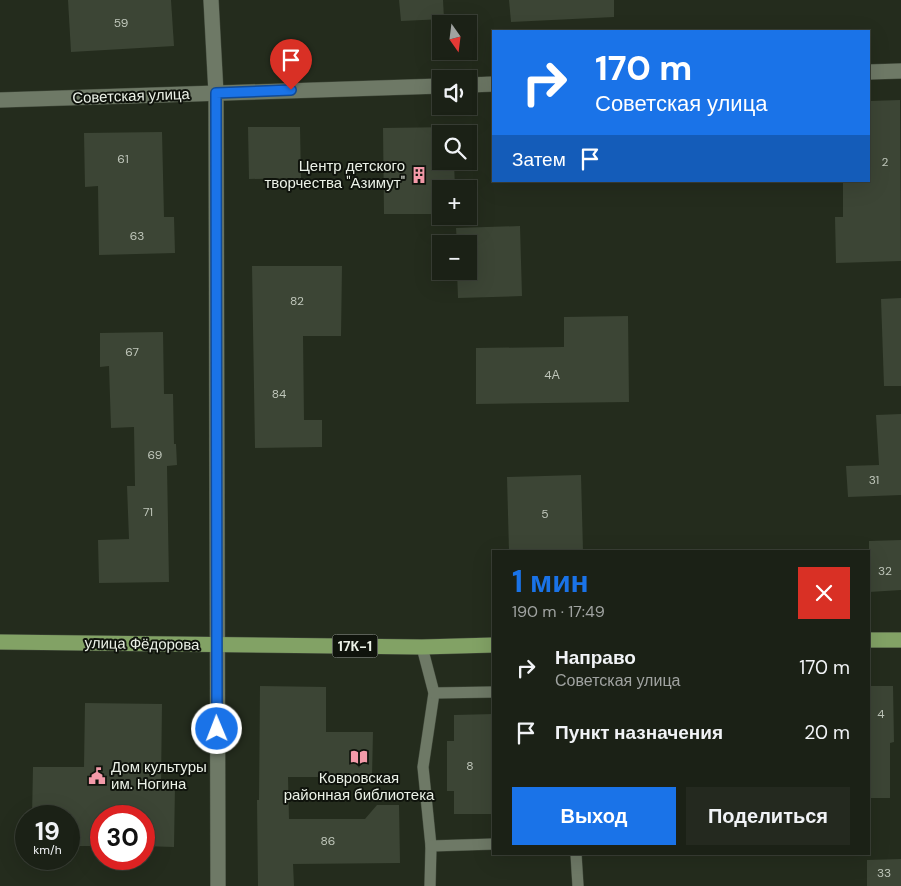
<!DOCTYPE html>
<html lang="ru">
<head>
<meta charset="utf-8">
<style>
  :root { --surface:#1b2116; --page:#24291f; --text:#f1f3f6; --muted:#a0a3a1; --line:#393e35; --accent:#1a73e8 }
  body { margin:0; font-family:"DM Sans",sans-serif; background:var(--page); color:var(--text); height:100vh; display:flex; flex-direction:column; font-size:19px; white-space:nowrap }
  * { box-sizing:border-box; margin:0 }
  p { font-size:16px; color:var(--muted) }
  .icon { flex:none; width:28px; height:28px; fill:none; stroke:currentColor; stroke-width:2; stroke-linecap:round; stroke-linejoin:round }
  .map { position:relative; flex:1; overflow:hidden }
  .drawer { position:absolute; left:492px; top:550px; width:378px; height:305px; display:flex; flex-direction:column; background:var(--surface); border-radius:0px; box-shadow:0 5px 20px #0002,0 0 0 1px var(--line) }
  .drawer>* { flex:none }
  .top-card { position:absolute; left:492px; top:30px; width:378px; height:152px; border-radius:0px; box-shadow:0 5px 20px #0002,0 0 0 1px var(--line); background:#1a73e8; color:#fff; overflow:hidden }
  .needle { width:32px; rotate:166deg }
  .controls { position:absolute; left:432px; top:15px; display:grid; gap:10px }
  .controls a { display:grid; place-items:center; width:45px; height:45px; border-radius:0px; background:var(--surface); box-shadow:0 5px 20px #0002,0 0 0 1px var(--line); font-size:25px }
  .speed { position:absolute; left:15px; top:805px; display:flex; gap:10px; font-size:25px; font-weight:700; text-align:center }
  .speed>* { display:grid; place-content:center; width:65px; height:65px; border-radius:50%; background:var(--surface); box-shadow:0 5px 20px #0002,0 0 0 1px var(--line); line-height:1 }
  .speed small { font-size:12px; font-weight:400 }
  .speed .limit { border:8px solid #d22; background:#fff; color:#111 }
  .pin { position:absolute; display:grid; place-items:center; width:42px; height:42px; color:#fff; margin:-51px -21px; border-radius:50% 50% 50% 0; rotate:-45deg; box-shadow:0 0 5px #0007 }
  .pin .icon { rotate:45deg }
  .me { position:absolute; width:55px; margin:-28px; rotate:359deg; stroke-linejoin:round; filter:drop-shadow(0 0 4px #0008) }
  .turn { display:flex; align-items:center; gap:18px; height:105px; padding:0 20px; font-size:22px }
  .turn .icon { width:65px; height:65px; stroke-width:2.5 }
  .turn b { display:block; font-size:35px; line-height:42px }
  .then { display:flex; align-items:center; height:48px; padding:0 20px; background:#0003; gap:10px; font-size:19px }
  .round { display:grid; place-items:center; flex:none; width:52px; height:52px; border-radius:0px; background:var(--page) }
  .overview { display:flex; align-items:center; justify-content:space-between; height:85px; padding:0 20px }
  h1 { font-size:30px; font-weight:700; line-height:38px; color:var(--accent) }
  .cta { display:flex; gap:10px; margin-top:auto; padding:10px 20px }
  .cta a { flex:1; height:58px; border-radius:0px; background:var(--accent); color:#fff; font-size:20px; font-weight:700; line-height:58px; text-align:center }
  .cta a+a { background:var(--page); color:var(--text) }
  ul { padding:0; list-style:none }
  li { display:flex; align-items:center; gap:15px; height:65px; padding:0 20px }
  li div { flex:1 }
  li b { display:block; font-size:19px }
  li em { font-style:normal }
  .map>svg:first-child { display:block }
  .building { fill:#3c4535 }
  .lines { fill:none; stroke-linecap:round; stroke-linejoin:round }
  .lane-casing { stroke:#424a3c; stroke-width:12 }
  .street-casing { stroke:#424a3c; stroke-width:16 }
  .primary-casing { stroke:#424a3c; stroke-width:16 }
  .lane { stroke:#6e7966; stroke-width:11 }
  .street { stroke:#6e7966; stroke-width:15 }
  .primary { stroke:#82a265; stroke-width:15 }
  .route-casing { stroke:#114b97; stroke-width:12 }
  .route { stroke:#1a73e8; stroke-width:9 }
  .labels { text-anchor:middle; stroke-width:4; stroke-linejoin:round; paint-order:stroke }
  .number-label { font-size:12px; fill:#bfc6ba }
  .shield { fill:#0f130c; stroke:#a9aea5; stroke-width:1 }
  .shield-label { font-size:14px; font-weight:bold; fill:#ebf1e7 }
  .street-label { font-size:15px; fill:#ebf1e7; stroke:#0f130c }
  .poi-label { font-size:15px; fill:#ebf1e7; stroke:#0f130c; text-anchor:end }
</style>
</head>
<body>
<div class="map">
<svg width="901" height="886" viewBox="0 0 901 886">
  <rect width="100%" height="100%" fill="#242c1d"/>
  <g class="building">
    <polygon points="68,0 171,0 174,46 71,52"/>
    <polygon points="399,0 443,0 444,19 401,21"/>
    <polygon points="509,0 614,0 614,17 511,22"/>
    <polygon points="900,100 901,261 836,263 835,217 843,217 843,181 869,181 869,101"/>
    <polygon points="248,127 300,127 301,178 249,179"/>
    <polygon points="454,127 454,134 441,134 441,161 454,161 455,189 441,189 441,214 384,214 383,128"/>
    <polygon points="162,132 164,217 174,217 175,253 99,255 98,186 85,187 84,133"/>
    <polygon points="520,226 522,296 458,298 457,271 469,271 469,244 457,244 456,228"/>
    <polygon points="252,266 342,266 341,336 303,336 304,420 322,420 322,447 255,448"/>
    <polygon points="901,298 901,386 884,386 881,299"/>
    <polygon points="628,316 629,402 476,404 476,348 564,347 564,317"/>
    <polygon points="163,332 164,394 173,394 174,444 176,444 177,465 167,466 169,582 99,583 98,540 129,539 127,486 135,486 134,427 111,428 109,366 100,367 100,333"/>
    <polygon points="901,414 901,495 848,497 846,466 879,465 876,415"/>
    <polygon points="581,475 583,551 509,551 507,477"/>
    <polygon points="901,540 901,590 869,592 869,541"/>
    <polygon points="260,686 326,687 326,732 373,732 372,777 288,777 289,819 365,819 377,805 399,805 400,863 293,864 294,886 258,886 257,800 259,800"/>
    <polygon points="869,686 893,686 894,742 890,743 890,798 869,798"/>
    <polygon points="85,703 162,704 161,785 175,785 174,847 144,846 144,816 101,816 101,846 69,846 69,816 32,816 33,767 84,767"/>
    <polygon points="494,714 494,814 454,814 454,791 447,791 447,741 454,741 454,715"/>
    <polygon points="901,859 901,886 867,886 867,860"/>
  </g>
  <g class="lines">
    <g class="lane-casing">
      <g id="lane">
        <polyline points="422,647 434,693 423,767 431,846 430,886"/>
        <polyline points="434,693 494,692"/>
        <polyline points="431,846 494,844"/>
        <polyline points="576,854 578,886"/>
      </g>
    </g>
    <g class="street-casing">
      <g id="street">
        <polyline points="211,0 216,93 218,886"/>
        <polyline points="869,72 901,71"/>
        <polyline points="469,85 494,84"/>
        <polyline points="0,100 441,86"/>
      </g>
    </g>
    <g class="primary-casing">
      <g id="primary">
        <polyline points="869,640 901,640"/>
        <polyline points="0,642 422,647 494,645"/>
      </g>
    </g>
    <use href="#lane" class="lane"/>
    <use href="#street" class="street"/>
    <use href="#primary" class="primary"/>
  </g>
  <g class="lines">
    <g class="route-casing">
      <polyline id="route" points="217,729 216,93 291,90"/>
    </g>
    <use href="#route" class="route"/>
  </g>
  <defs>
    <g id="building-bare" transform="scale(1.35)"><path d="M-4-6H4V6H1V3H-1V6H-4ZM-2.5-4.3h1.7v1.8h-1.7ZM.8-4.3h1.7v1.8H.8ZM-2.5-1h1.7V.8h-1.7ZM.8-1h1.7V.8H.8Z" fill="#f39aa9" stroke="#0f130c" stroke-width="2.5" paint-order="stroke"/></g>
    <g id="library-bare" transform="scale(1.35)"><path d="M-6-4Q-3-5.5-.7-3.5V5Q-3 3-6 4ZM6-4Q3-5.5 .7-3.5V5Q3 3 6 4Z" fill="#f39aa9" stroke="#0f130c" stroke-width="2.5" paint-order="stroke"/></g>
    <g id="civic-bare" transform="scale(1.35)"><path d="M-.6-6.5H3V-4.5H.6V-3L4-1V1h2V6H-6V1h2V-1L-.6-3ZM-1.2 2.5V6h2.4V2.5Z" fill="#f39aa9" stroke="#0f130c" stroke-width="2.5" paint-order="stroke"/></g>
  </defs>
  <g fill-rule="evenodd">
    <use href="#building-bare" x="419" y="175"/>
    <use href="#library-bare" x="359" y="757"/>
    <use href="#civic-bare" x="97" y="776"/>
  </g>
  <g class="labels">
    <g class="number-label">
      <text x="121" y="27">59</text>
      <text x="123" y="163">61</text>
      <text x="885" y="166">2</text>
      <text x="137" y="240">63</text>
      <text x="297" y="305">82</text>
      <text x="132" y="356">67</text>
      <text x="552" y="379">4А</text>
      <text x="279" y="398">84</text>
      <text x="155" y="459">69</text>
      <text x="874" y="484">31</text>
      <text x="148" y="516">71</text>
      <text x="545" y="518">5</text>
      <text x="885" y="575">32</text>
      <text x="881" y="718">4</text>
      <text x="470" y="770">8</text>
      <text x="328" y="845">86</text>
      <text x="884" y="877">33</text>
    </g>
    <rect class="shield" x="332.5" y="634.5" width="45" height="23" rx="4"/>
    <g class="shield-label">
      <text x="355" y="651">17К-1</text>
    </g>
    <g class="street-label">
      <text transform="translate(131 96) rotate(-2)" y="5">Советская улица</text>
      <text transform="translate(142 644) rotate(1)" y="5">улица Фёдорова</text>
    </g>
    <g class="poi-label">
      <text x="405" y="171">Центр детского<tspan x="405" dy="17">творчества "Азимут"</tspan></text>
      <text x="111" y="772" text-anchor="start">Дом культуры<tspan x="111" dy="17">им. Ногина</tspan></text>
      <text x="359" y="783" text-anchor="middle">Ковровская<tspan x="359" dy="17">районная библиотека</tspan></text>
    </g>
  </g>
</svg>
<div class="controls">
<a><svg class="needle" viewBox="-14 -14 28 28"><path d="M0-13l5 13h-10z" fill="#e53935"/><path d="M0 13l5-13h-10z" fill="#a0a3a1"/></svg></a>
<a><svg class="icon" aria-label="sound" viewBox="0 0 24 24"><path d="M4 9h4l5-4v14l-5-4H4zM17 9q2 3 0 6"/></svg></a>
<a><svg class="icon" aria-label="search" viewBox="0 0 24 24"><circle cx="10" cy="10" r="6"/><path d="M15 15l6 6"/></svg></a>
<a>+</a>
<a>−</a>
</div>
<div class="speed"><div>19<small>km/h</small></div><div class="limit">30</div></div>
<div class="pin" style="left:291px;top:90px;background:#d93025"><svg class="icon" aria-label="arrive" viewBox="0 0 24 24"><path d="M6 21V4h12l-3 4 3 4H6"/></svg></div>
<svg class="me" style="left:217px;top:729px" viewBox="-20 -20 40 40"><circle r="17" fill="#1a73e8" stroke="#fff" stroke-width="3"/><path d="M0-11L8 9 0 5-8 9z" fill="#fff"/></svg>
<div class="top-card">
<div class="turn"><svg class="icon" aria-label="right" viewBox="0 0 24 24"><path d="M7 20v-9h11M14 6l5 5-5 5"/></svg><div><b>170 m</b>Советская улица</div></div>
<div class="then">Затем<svg class="icon" aria-label="arrive" viewBox="0 0 24 24"><path d="M6 21V4h12l-3 4 3 4H6"/></svg></div>
</div>
<section class="drawer">
<div class="overview"><div><h1>1 мин</h1><p>190 m · 17:49</p></div><a class="round" style="background:#d93025;color:#fff"><svg class="icon" aria-label="close" viewBox="0 0 24 24"><path d="M6 6l12 12M18 6L6 18"/></svg></a></div>
<ul>
<li><svg class="icon" aria-label="right" viewBox="0 0 24 24"><path d="M7 20v-9h11M14 6l5 5-5 5"/></svg><div><b>Направо</b><p>Советская улица</p></div><em>170 m</em></li>
<li><svg class="icon" aria-label="arrive" viewBox="0 0 24 24"><path d="M6 21V4h12l-3 4 3 4H6"/></svg><div><b>Пункт назначения</b></div><em>20 m</em></li>
</ul>
<div class="cta"><a>Выход</a><a>Поделиться</a></div>
</section>
</div>
</body>
</html>
